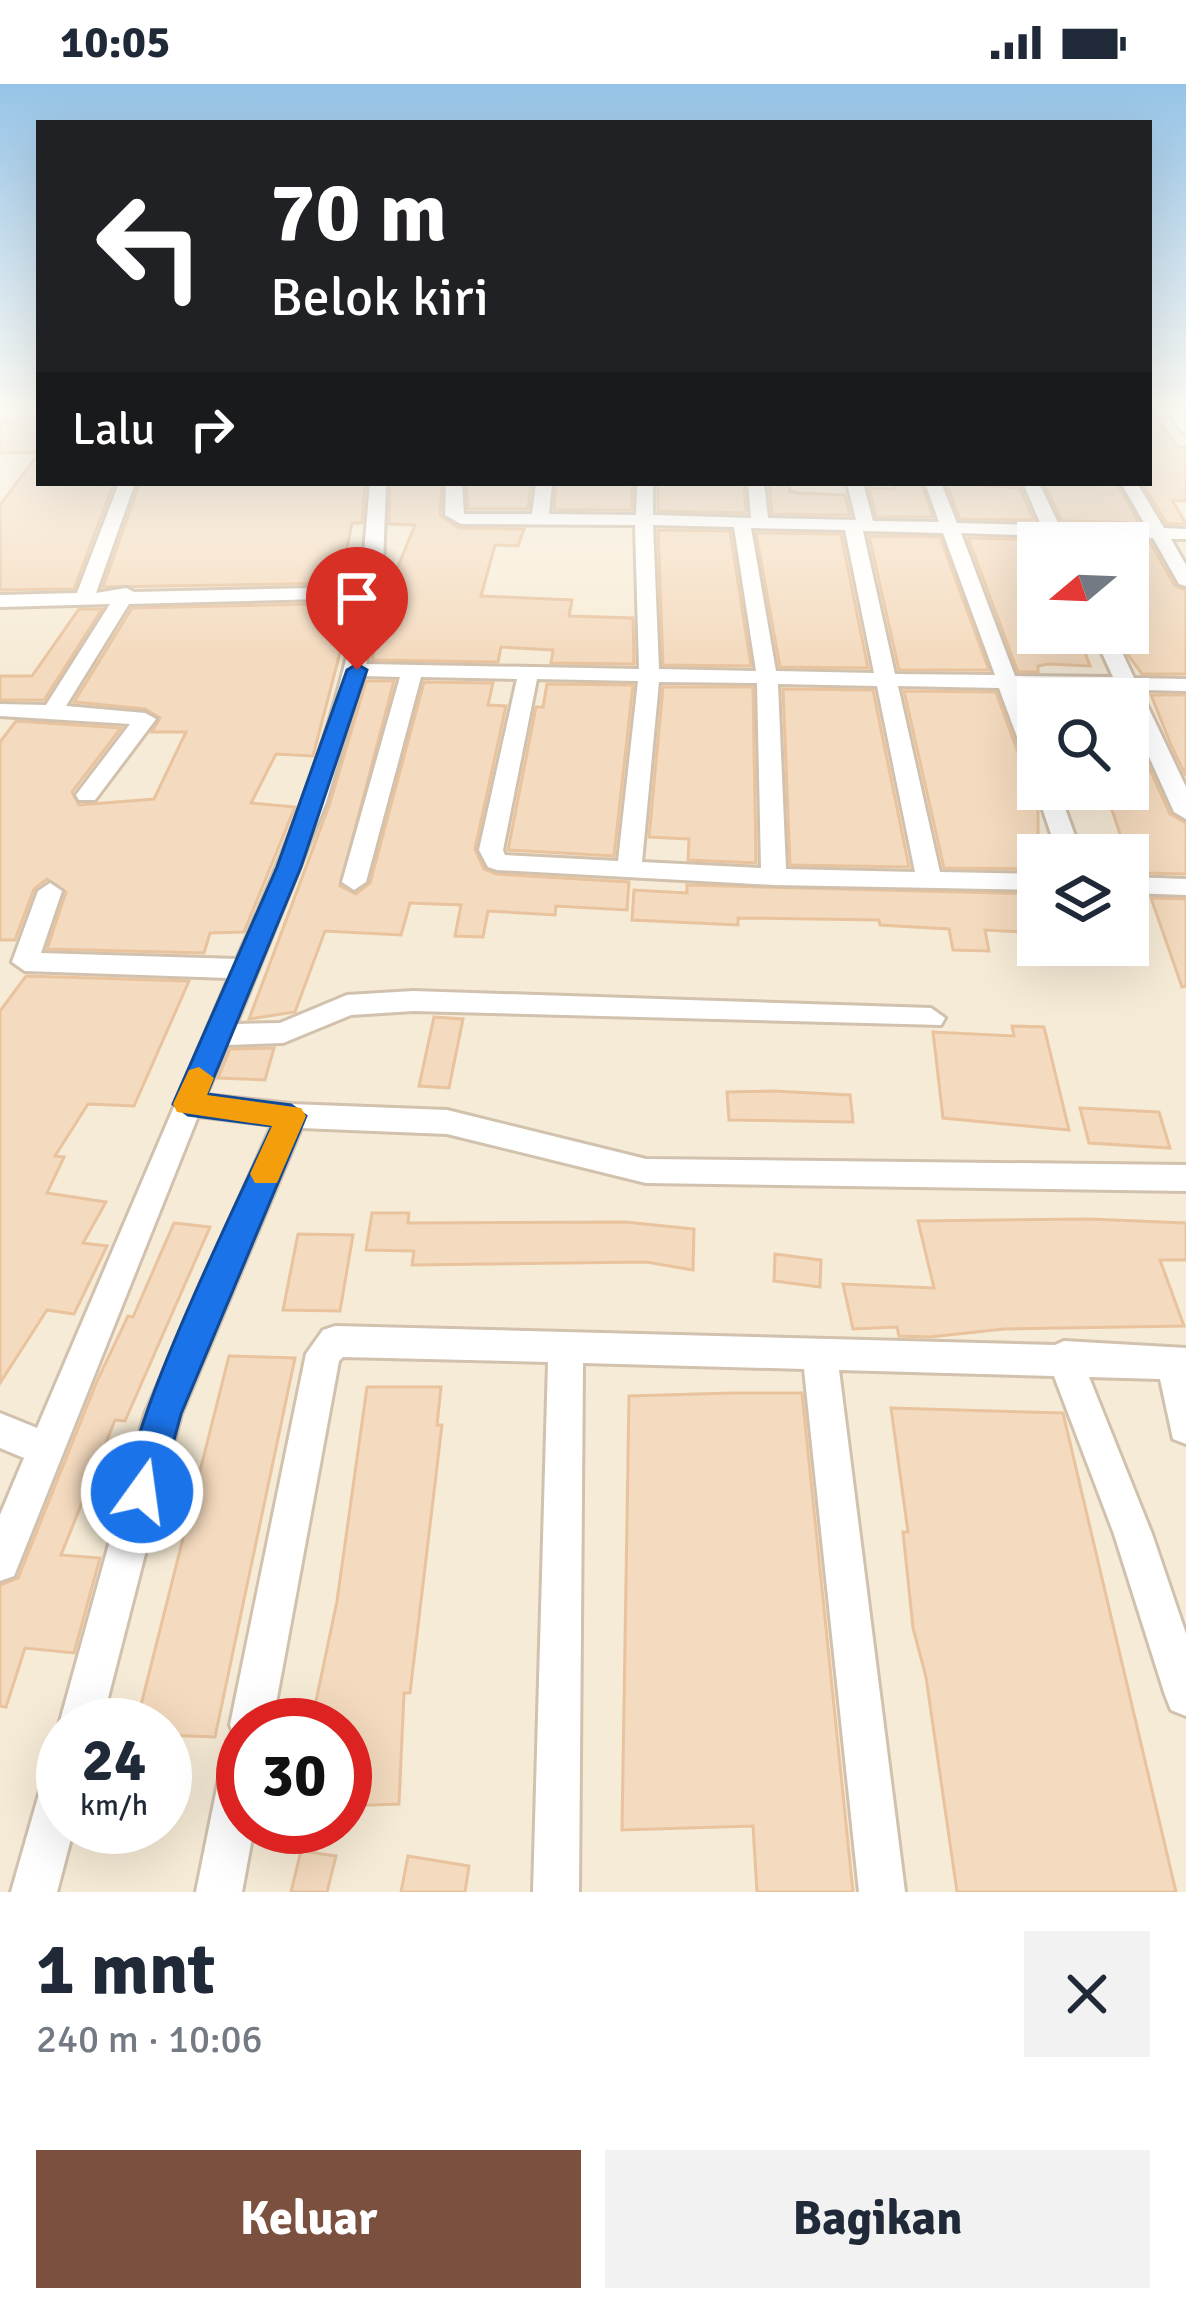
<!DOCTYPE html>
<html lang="id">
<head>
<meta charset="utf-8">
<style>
  :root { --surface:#fff; --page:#f2f2f3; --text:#1f2937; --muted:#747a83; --accent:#7b503f }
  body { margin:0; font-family:Signika,sans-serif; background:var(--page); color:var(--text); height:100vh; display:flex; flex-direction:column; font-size:45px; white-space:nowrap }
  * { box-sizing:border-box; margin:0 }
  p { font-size:39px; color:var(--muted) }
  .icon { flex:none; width:66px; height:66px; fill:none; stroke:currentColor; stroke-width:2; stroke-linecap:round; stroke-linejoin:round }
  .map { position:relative; height:1808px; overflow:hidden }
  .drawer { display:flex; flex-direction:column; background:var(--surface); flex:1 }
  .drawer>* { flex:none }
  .guide { position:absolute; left:36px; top:36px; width:1116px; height:366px; border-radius:0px; box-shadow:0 12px 48px #0002; background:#202124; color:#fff; overflow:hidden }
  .needle { width:78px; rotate:251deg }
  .buttons { position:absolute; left:1017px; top:438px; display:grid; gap:24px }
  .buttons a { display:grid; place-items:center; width:132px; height:132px; border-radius:0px; background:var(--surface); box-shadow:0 12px 48px #0002; font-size:60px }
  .speed { position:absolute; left:36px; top:1614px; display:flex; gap:24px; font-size:60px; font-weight:700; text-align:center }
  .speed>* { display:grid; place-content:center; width:156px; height:156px; border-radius:50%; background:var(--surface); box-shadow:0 12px 48px #0002; line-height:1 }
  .speed small { font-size:30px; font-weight:400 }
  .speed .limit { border:18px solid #d22; background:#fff; color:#111 }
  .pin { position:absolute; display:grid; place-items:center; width:102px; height:102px; color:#fff; margin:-123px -51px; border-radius:50% 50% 50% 0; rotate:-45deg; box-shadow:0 0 12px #0007 }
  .pin .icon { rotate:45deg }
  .me { position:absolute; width:132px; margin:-66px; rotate:14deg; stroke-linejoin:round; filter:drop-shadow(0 0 9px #0008) }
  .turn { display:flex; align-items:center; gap:42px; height:252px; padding:0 36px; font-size:54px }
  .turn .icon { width:156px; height:156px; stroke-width:2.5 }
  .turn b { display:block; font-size:84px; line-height:102px }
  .then { display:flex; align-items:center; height:114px; padding:0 36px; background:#0003; gap:24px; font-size:45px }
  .round { display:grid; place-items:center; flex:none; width:126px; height:126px; border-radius:0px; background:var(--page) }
  .head { display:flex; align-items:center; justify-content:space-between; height:204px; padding:0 36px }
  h1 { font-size:72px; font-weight:800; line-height:90px }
  .button { display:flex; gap:24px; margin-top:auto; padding:24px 36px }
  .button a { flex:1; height:138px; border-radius:0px; background:var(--accent); color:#fff; font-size:48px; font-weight:800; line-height:138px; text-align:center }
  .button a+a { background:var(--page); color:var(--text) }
  .status { display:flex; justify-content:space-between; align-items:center; height:84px; padding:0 60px; background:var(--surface); direction:ltr }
  .status svg { height:33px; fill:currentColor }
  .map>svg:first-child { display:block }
  .residential { fill:#f6ebd6; fill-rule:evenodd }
  .building { fill:#f4dabe; stroke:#e8c39e; stroke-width:3 }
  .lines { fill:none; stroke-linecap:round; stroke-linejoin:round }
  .street-casing { stroke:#d1c1ad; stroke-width:6 }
  .street { fill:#fff; fill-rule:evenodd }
  .route { fill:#1a73e8; stroke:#114b97; stroke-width:3 }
  .slow { fill:#f59e0b }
</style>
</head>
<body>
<div class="status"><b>10:05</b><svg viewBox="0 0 49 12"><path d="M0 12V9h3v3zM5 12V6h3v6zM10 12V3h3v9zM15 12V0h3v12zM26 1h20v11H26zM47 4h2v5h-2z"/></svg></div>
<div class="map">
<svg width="1186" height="1808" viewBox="0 0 1186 1808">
  <rect width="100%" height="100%" fill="#fdf8e8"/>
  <path class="residential" d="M0,325H39V399H1149V325H1186V1808H0ZM1038,459H1128V549H1038ZM1038,615H1128V705H1038ZM1038,771H1128V861H1038ZM63,1641H165V1743H63ZM243,1641H345V1743H243Z"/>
  <g class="building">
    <polygon points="1149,325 1178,363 1186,363 1186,417 1172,416 1186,440 1167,440 1142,399 1149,399"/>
    <polygon points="39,334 39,368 0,369 0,337"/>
    <polygon points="39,369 39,399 113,401 74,505 0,506 0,421"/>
    <polygon points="184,399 365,399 362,439 352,439 340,499 103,503 139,401"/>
    <polygon points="390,399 442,399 440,431 459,444 524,445 518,462 495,461 481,512 572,516 569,532 633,534 634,580 551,579 553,566 501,563 498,578 372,576 385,514 415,441 389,440"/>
    <polygon points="466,399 531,401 528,425 468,425"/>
    <polygon points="556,399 632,399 632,426 554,426"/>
    <polygon points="658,399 744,399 746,429 658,427"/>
    <polygon points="769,399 789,399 790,407 798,409 845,411 850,431 772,430"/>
    <polygon points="894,399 921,399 933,433 876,433 869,404 895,405"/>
    <polygon points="946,399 1020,404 1034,436 960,435"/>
    <polygon points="1044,399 1117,399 1139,439 1062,437"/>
    <polygon points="658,446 730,447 751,582 663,581"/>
    <polygon points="756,449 841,450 868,584 780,583"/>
    <polygon points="869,452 940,453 989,586 899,586"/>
    <polygon points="968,454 1043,456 1038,459 1038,553 1080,555 1090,582 1048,580 1038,582 1038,588 1018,588"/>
    <polygon points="1071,457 1150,458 1175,502 1186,506 1186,590 1142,590 1128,571 1128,518 1142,519 1128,488 1128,459"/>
    <polygon points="353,519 313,672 276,670 251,719 295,723 244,848 210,849 204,869 47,865 66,808 47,795 34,805 15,856 0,856 0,658 16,637 121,644 72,708 79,721 154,715 186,648 152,648 160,634 145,625 74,618 132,524"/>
    <polygon points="79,525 102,525 44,616 0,616 0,592 32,592"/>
    <polygon points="366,597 394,597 340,802 356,810 370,799 424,598 493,599 488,621 506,622 475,765 484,785 497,790 629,798 627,826 556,822 555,831 488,827 483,853 455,852 461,821 410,819 401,851 325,847 295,928 249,935 330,719"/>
    <polygon points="547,600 633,601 614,772 508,766 536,623 543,623"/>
    <polygon points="663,603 753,603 756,779 688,776 689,755 649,753"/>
    <polygon points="783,605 873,606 909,783 790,781"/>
    <polygon points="904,607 996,608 1023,682 1038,691 1032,706 1038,725 1038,785 944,784"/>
    <polygon points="1151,611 1186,611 1186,692 1171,661"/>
    <polygon points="1128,659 1138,659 1170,730 1186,739 1186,790 1142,789 1136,771 1127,771 1105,705 1128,705"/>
    <polygon points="687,801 1038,810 1038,849 985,846 989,867 953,866 949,845 880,841 879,836 738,834 738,841 632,836 634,806 687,809"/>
    <polygon points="1151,814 1186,815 1186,902 1182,903"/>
    <polygon points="26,892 189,897 134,1022 88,1020 55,1072 64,1073 47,1109 106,1118 83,1159 107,1162 74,1230 47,1226 0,1299 0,927"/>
    <polygon points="434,933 463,935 449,1004 419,1002"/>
    <polygon points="1012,942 1044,943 1069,1046 943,1034 933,948 1014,952"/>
    <polygon points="274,964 265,996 218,994 230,965"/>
    <polygon points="773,1007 850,1011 853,1038 729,1036 727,1008"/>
    <polygon points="1080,1024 1159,1028 1170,1064 1089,1059"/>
    <polygon points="372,1129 409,1129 408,1139 626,1138 694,1145 693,1186 646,1178 412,1181 414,1167 366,1166"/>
    <polygon points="1089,1135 1186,1139 1186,1176 1160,1176 1184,1242 1004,1245 930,1253 899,1252 897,1243 853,1245 843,1200 934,1204 918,1137"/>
    <polygon points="174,1139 210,1143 125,1337 115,1336 61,1471 100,1474 74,1569 25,1564 6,1623 0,1622 0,1501 18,1494 97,1297 128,1232 133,1233"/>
    <polygon points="298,1150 353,1151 340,1227 283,1226"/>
    <polygon points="775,1170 821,1176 820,1203 774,1197"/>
    <polygon points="229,1272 295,1274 215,1653 165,1651 165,1641 136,1641"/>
    <polygon points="367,1303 441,1303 437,1341 442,1341 410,1609 404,1609 399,1720 345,1722 345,1641 311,1641 337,1517"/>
    <polygon points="732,1309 802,1309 853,1808 757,1808 753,1742 622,1746 629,1312"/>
    <polygon points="891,1324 1063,1329 1176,1808 957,1808 926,1593 913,1544 903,1448 908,1448"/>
    <polygon points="301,1767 336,1772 327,1808 291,1808"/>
    <polygon points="408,1772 469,1782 465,1808 401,1808"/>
  </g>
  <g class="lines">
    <g class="street-casing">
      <g id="street">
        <polygon points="1167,325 1182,325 1186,349 1181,347"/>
        <path d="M119,399H135L96,509L126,504L134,508L361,503L370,399H386L382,508L366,580L639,585L635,441L461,440L445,431L446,399H462L464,430H532L536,399H552L549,430L636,431L637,399H653V431L751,434L748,399H764L768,434L856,436L847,399H863L873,437L939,438L925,399H941L957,439L1041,441L1023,399H1039L1059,441L1147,444L1121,399H1137L1164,444L1186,445V455H1171L1186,481V502L1179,500L1153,454L1064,452L1067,459H1049L1046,452L961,449L1015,592L1113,593L1093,549H1113L1134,594L1186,595V607L1140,606L1186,703V735L1174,728L1128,626V615H1123L1119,606L1020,604L1038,651V687L1027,680L999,604L898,602L940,788L1038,790V806L774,801L497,786L488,783L479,766L517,595L421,593L366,798L354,806L342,798L400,593L363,592L326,718L236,940L280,939L347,911L413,907L931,924L945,934L941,941L413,927L351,931L283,959L227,961L206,1011L291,1020L447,1026L646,1075L1186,1081V1107L646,1099L447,1050L301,1044L181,1330L101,1641H63V1651L59,1641L145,1330L272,1041L198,1032L14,1492L0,1497V1431L24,1374L0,1364V1329L37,1344L229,894L25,887L12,878L38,807L50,799L62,807L41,869L237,875C289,758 337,640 359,514L129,520L66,622L145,629L156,635L95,716H79L76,711L130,640L0,632V620L46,621L110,520L0,523V511L77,509ZM653,441L734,443L756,587L659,585ZM751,444L845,446L874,589L776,587ZM863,447L943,449L995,591L895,590ZM537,595L638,597L618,777L505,771L503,766ZM659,598L757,599L761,784L642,778ZM778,600L877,602L915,788L786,785Z"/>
        <polygon points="1038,701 1038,705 1058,705 1082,771 1058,771 1036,705"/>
        <polygon points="1128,793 1186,795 1186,811 1128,809"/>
        <polygon points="335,1242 1055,1261 1064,1257 1186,1264 1186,1360 1173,1355 1160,1295 1089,1293 1152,1450 1186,1550 1186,1632 1171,1626 1165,1611 1114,1450 1054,1292 839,1286 905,1808 859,1808 804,1285 583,1279 579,1808 533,1808 548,1278 343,1273 339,1277 272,1641 243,1641 243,1659 236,1656 230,1641 306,1270 323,1246"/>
        <polygon points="243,1662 243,1743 254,1743 242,1808 196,1808 221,1684 228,1669"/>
        <polygon points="63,1681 63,1743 74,1743 57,1808 11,1808 41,1703 48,1688"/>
      </g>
    </g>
    <use href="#street" class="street"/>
  </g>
  <linearGradient id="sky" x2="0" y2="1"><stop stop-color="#96c4e8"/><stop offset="0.56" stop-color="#fefcf5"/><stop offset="1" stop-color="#fefcf5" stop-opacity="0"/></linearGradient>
  <rect width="1186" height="579" fill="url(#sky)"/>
  <path class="route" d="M357,580L367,586L301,783L207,1010L291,1021L306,1032L181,1330L156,1422L142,1427L129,1422C109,1375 245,1102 272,1042L188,1031L173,1020L277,783L347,586Z"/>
  <polygon class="slow" points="199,983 214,994 207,1011 301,1024 306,1032 277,1099 255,1099 250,1090 272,1042 177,1028 173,1020 189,986"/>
</svg>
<div class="buttons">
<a><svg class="needle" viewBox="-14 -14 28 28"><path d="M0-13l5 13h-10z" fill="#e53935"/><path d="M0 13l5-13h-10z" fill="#747a83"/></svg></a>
<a><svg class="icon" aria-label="search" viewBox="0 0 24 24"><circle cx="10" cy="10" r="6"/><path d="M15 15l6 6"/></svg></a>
<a><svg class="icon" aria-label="layers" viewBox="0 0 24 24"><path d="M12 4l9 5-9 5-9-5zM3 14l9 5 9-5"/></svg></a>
</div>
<div class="speed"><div>24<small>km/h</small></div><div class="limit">30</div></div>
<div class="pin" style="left:357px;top:586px;background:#d93025"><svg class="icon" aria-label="arrive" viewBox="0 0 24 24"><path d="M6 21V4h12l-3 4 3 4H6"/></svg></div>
<svg class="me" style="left:142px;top:1408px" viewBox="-20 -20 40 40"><circle r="17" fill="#1a73e8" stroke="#fff" stroke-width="3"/><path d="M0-11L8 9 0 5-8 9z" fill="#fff"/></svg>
<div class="guide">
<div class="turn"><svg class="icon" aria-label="left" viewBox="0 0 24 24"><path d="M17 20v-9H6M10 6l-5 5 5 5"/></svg><div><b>70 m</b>Belok kiri</div></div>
<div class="then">Lalu<svg class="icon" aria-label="right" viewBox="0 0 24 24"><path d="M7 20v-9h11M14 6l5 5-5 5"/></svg></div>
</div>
</div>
<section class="drawer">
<div class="head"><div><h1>1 mnt</h1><p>240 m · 10:06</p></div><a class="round"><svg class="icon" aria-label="close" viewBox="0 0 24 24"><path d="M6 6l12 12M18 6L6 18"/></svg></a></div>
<div class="button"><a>Keluar</a><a>Bagikan</a></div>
</section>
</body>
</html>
